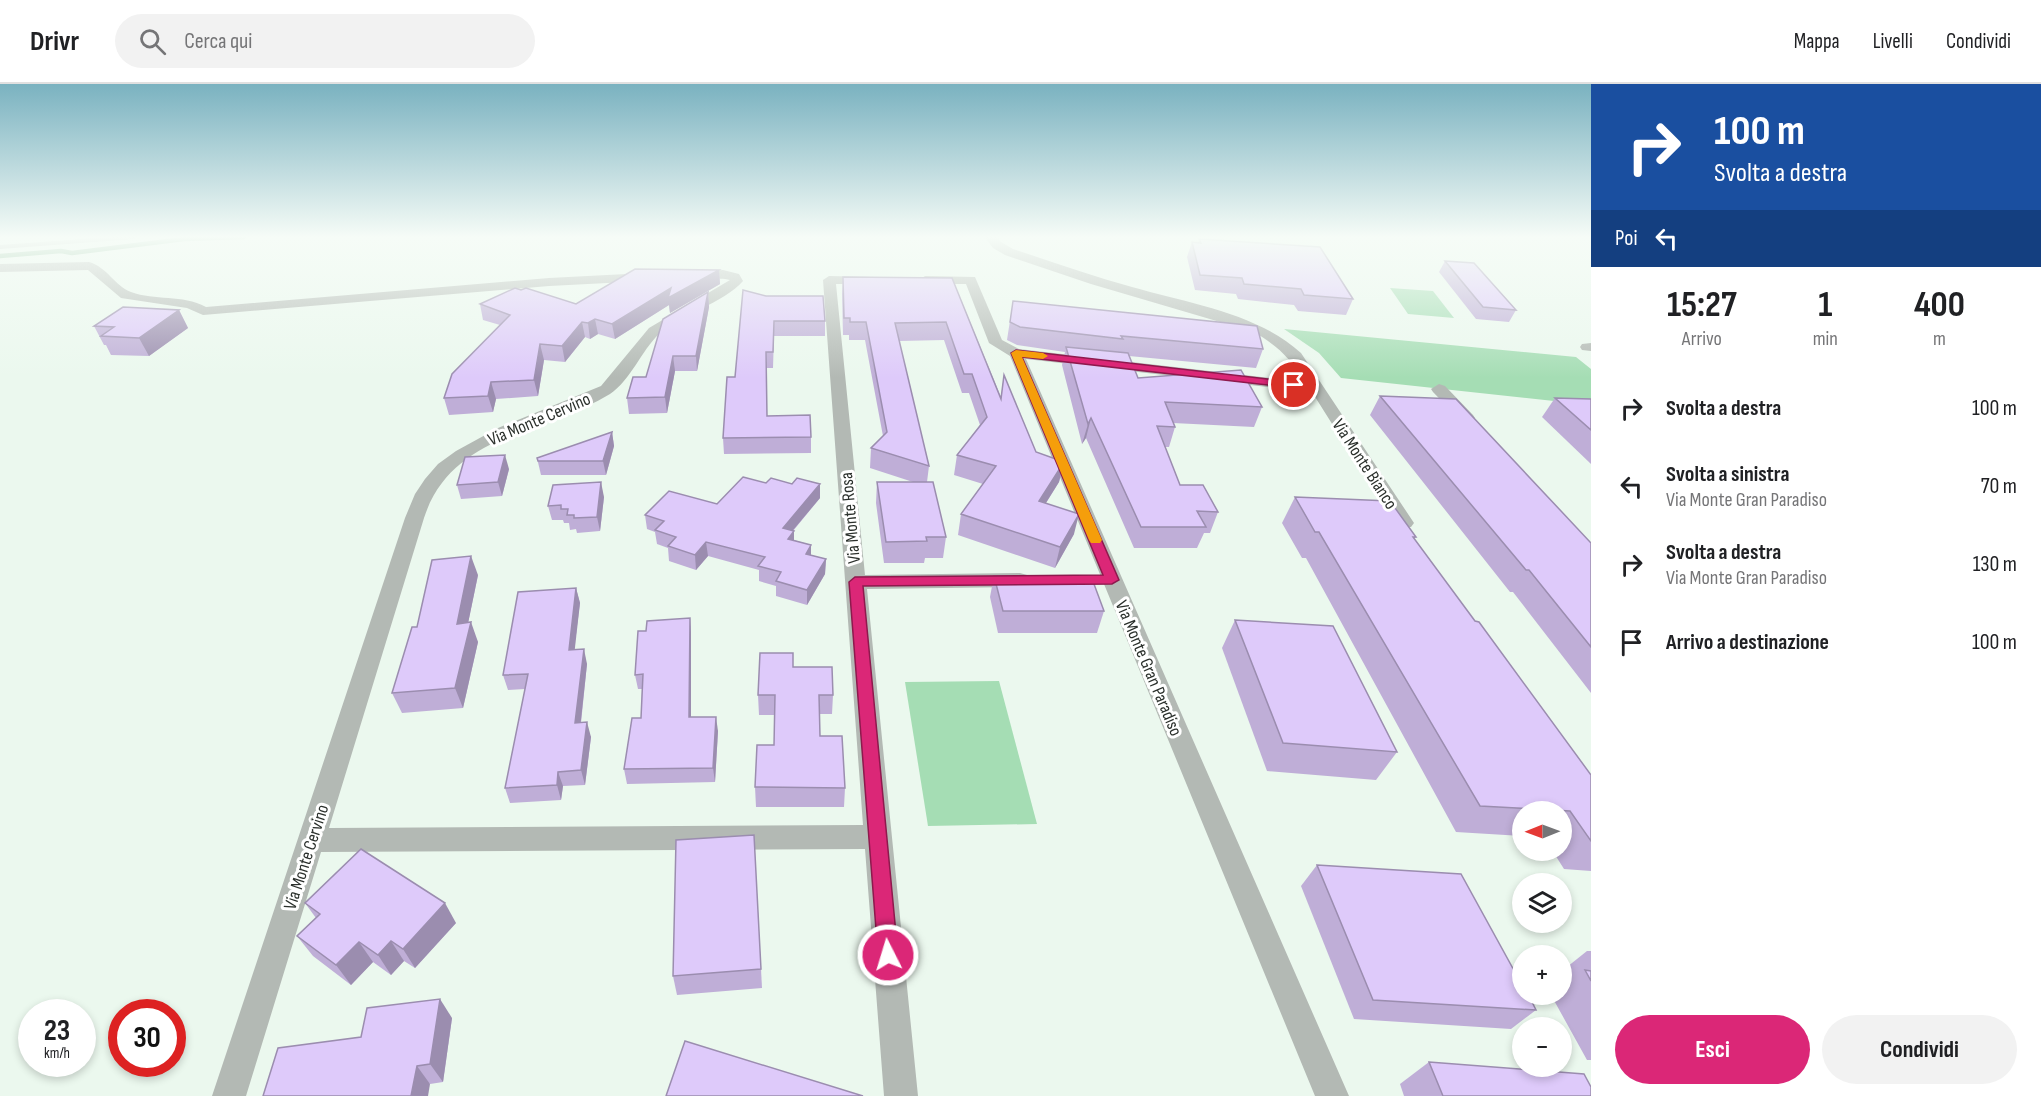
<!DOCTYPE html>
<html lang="it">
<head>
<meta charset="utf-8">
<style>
  :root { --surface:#fff; --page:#f2f2f2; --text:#202124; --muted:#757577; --line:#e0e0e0; --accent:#db2777 }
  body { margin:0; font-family:"Sofia Sans Condensed",sans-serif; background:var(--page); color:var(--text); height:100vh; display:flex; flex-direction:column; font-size:22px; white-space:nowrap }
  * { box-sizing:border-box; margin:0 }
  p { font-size:20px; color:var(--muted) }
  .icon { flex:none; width:33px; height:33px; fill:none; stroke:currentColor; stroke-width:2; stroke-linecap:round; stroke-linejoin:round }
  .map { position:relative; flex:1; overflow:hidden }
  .sheet { display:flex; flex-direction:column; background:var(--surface); width:450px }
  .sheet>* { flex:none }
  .top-card { background:#1a4fa0; color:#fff; overflow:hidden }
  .needle { width:39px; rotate:269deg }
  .tools { position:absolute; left:1512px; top:717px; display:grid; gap:12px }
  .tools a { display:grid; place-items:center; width:60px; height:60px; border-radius:50%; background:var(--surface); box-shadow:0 3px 9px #0003; font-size:30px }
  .speed { position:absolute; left:18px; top:915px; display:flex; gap:12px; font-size:30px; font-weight:700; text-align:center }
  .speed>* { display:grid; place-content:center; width:78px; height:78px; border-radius:50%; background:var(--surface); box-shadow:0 3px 9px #0003; line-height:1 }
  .speed small { font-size:15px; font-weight:400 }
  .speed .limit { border:9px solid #d22; background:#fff; color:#111 }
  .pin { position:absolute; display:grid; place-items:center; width:51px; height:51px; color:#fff; margin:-26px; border:3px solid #fff; border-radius:50%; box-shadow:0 2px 6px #0007 }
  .me { position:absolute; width:66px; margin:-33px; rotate:355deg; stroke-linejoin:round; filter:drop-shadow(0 0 4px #0008) }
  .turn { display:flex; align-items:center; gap:21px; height:126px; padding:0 24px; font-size:27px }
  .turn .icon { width:78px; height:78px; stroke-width:2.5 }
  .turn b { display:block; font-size:42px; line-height:51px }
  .then { display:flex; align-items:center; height:57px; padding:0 24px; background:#0003; gap:12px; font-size:22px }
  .eta { display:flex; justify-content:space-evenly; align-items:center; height:102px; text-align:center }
  .eta b { font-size:36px; font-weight:700; line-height:42px }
  .button { display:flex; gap:12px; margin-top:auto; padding:12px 24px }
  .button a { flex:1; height:69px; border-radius:36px; background:var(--accent); color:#fff; font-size:24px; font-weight:700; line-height:69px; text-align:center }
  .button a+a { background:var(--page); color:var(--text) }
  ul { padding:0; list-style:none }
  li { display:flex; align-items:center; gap:18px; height:78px; padding:0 24px }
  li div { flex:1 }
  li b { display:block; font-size:22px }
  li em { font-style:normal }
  header { display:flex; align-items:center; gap:36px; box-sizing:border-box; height:84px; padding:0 30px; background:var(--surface); border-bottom:2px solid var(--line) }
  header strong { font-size:28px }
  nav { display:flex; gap:33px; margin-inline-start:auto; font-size:21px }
  .search { width:420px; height:54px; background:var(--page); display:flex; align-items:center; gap:15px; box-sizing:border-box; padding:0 21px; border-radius:33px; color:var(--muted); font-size:22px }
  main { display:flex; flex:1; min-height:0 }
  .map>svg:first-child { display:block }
  .green { fill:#a5ddb4 }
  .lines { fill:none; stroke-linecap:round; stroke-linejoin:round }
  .stream { stroke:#75af85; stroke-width:4.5 }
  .service { fill:#b3b9b4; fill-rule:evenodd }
  .minor { fill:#b3b9b4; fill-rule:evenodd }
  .wall { fill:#bfaed7 }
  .shaded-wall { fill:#9b8daf }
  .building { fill:#decafa; stroke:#9b8daf; stroke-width:1.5 }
  .route { fill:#db2777; stroke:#8e194d; stroke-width:1.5 }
  .slow { fill:#f59e0b }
  .labels { text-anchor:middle; stroke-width:6; stroke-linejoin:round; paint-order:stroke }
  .street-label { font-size:18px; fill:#2b302c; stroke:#fff }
</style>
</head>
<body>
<header>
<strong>Drivr</strong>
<div class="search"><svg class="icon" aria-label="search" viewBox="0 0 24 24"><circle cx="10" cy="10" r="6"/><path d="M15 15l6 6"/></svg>Cerca qui</div>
<nav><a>Mappa</a><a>Livelli</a><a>Condividi</a></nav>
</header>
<main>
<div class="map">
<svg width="1591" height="1012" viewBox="0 0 1591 1012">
  <rect width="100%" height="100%" fill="#ebf8ee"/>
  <g class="green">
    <polygon points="1390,204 1433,207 1454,234 1408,230"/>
    <polygon points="1284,245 1576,273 1591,285 1591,321 1341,294 1319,269"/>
    <polygon points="999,597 1037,740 928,742 905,598"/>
  </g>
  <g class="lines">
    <polyline class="stream" points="0,172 61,167 72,169 184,155 244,153"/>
    <polygon class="service" points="112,153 136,153 133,155 0,165 0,161"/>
    <g class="minor">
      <path d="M985,153H997L1001,158L1013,165C1053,178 1092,192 1132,203C1188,219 1257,229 1301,269L1414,439L1411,443H1397L1312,308L1026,275L1349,1012H1315L1010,272L989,259L966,200H925L919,196L925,192L975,193L1002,256L1019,265L1305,298C1290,274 1279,263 1254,248L1091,200L1005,171L993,164Z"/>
      <path d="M89,178C107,183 115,202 131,208C155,217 182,210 206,223L549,194L646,189L652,193L646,197L549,202L203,231L187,224L121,214L88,186L0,188V180Z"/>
      <path d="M723,186L739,190L743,197C724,219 681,230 659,250C641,267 631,296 610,310C545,350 452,348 424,434L329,744L863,741L823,196L829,192L874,193L876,196L870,200H836L865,491L1020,489L1027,491L1030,496L1027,501L1020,503L867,505L918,1012H884L865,765L321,768L246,1012H212L405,434L415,410L425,395L438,380L456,367L498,344L601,302L649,244L730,196C717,192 696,200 686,191L688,188Z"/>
      <polygon points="1591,259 1591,267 1582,266 1580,263 1582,260"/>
      <polygon points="1439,300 1445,302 1473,331 1475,334 1473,337 1461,337 1433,308 1431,305"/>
    </g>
  </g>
  <g class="wall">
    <polygon points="1199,155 1353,215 1346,231 1298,227 1294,221 1238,215 1236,210 1195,206 1187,173 1192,158 1198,159"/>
    <polygon points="1445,177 1516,226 1509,238 1476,235 1439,188"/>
    <polygon points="719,186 720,200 670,229 669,221 615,255 598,250 590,255 585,253 565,278 544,276 538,312 496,315 493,328 449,331 444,314 500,241 483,236 480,220 521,206 576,220"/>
    <polygon points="843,193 952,194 1001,313 1004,291 1036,368 1064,378 1059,398 1046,419 1074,450 1055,484 958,451 961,430 983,400 954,391 957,371 980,341 969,309 962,309 944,256 899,257 929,382 927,398 946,453 943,474 925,474 924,479 884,479 876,419 877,398 913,398 870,384 871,364 883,352 865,256 849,256 849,251 843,251 842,210"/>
    <polygon points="708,208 709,223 697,287 675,287 667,329 629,330 627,314 646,293"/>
    <polygon points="766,212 825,237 825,252 774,252 773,284 767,284 767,332 811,353 811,369 724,370 723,354 735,293"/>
    <polygon points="1013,217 1263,265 1256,284 1129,272 1138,294 1262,323 1254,343 1173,339 1175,343 1169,363 1165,363 1180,401 1218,428 1210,449 1204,449 1197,464 1134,464 1086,354 1082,360 1062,281 1065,268 1017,261 1007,256"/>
    <polygon points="179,226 188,244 149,272 111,271 106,261 104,261 94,242"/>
    <polygon points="1380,312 1591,459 1591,609 1513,508 1510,508 1370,331"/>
    <polygon points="1555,314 1591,315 1591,380 1542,333"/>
    <polygon points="612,348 614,362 606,391 541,391 537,374"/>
    <polygon points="509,385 502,412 461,415 457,401"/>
    <polygon points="766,399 820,400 820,414 793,447 794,456 811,461 811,471 826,475 825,490 807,521 776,512 776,502 759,497 759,486 708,472 696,486 669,477 668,464 657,460 655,448 647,445 645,431 717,420"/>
    <polygon points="604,413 600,447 577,449 576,445 570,446 569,439 564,439 563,436 552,436 548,422"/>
    <polygon points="1295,413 1416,453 1414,455 1475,537 1591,691 1591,787 1564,785 1552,766 1562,766 1562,728 1522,728 1522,752 1456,748 1306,474 1302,474 1282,439"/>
    <polygon points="478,491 468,539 478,558 463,624 402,629 392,609 417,543"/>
    <polygon points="994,492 1104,527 1097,549 998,549 990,513"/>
    <polygon points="576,504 580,519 574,566 587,580 581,639 591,653 585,701 563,702 561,716 510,719 505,704 525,605 508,606 503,591"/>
    <polygon points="690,534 691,549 691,633 718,647 715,698 627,700 624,685 641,634 642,605 638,605 635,591 646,547"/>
    <polygon points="1235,536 1397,668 1376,696 1267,687 1222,564"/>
    <polygon points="793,583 833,611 832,630 819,630 820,652 845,704 844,723 756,723 755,703 774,661 775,631 759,631 758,611"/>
    <polygon points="754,751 762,904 677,911 673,892"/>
    <polygon points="1317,781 1536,926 1511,945 1354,935 1301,802"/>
    <polygon points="305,819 456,839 415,884 404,877 391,891 373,878 351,901 313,872 297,852 316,834"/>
    <polygon points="1587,867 1591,867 1591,976 1587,976 1551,911 1552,910 1562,910 1562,887"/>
    <polygon points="452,934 443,998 430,1000 361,953"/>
    <polygon points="1429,978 1591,1012 1404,1012 1400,1000"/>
  </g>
  <g class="shaded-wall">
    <polygon points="719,186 720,200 670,229 669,221 615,255 612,240 671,204"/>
    <polygon points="708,208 709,223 697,287 696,272"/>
    <polygon points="179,226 188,244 149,272 139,254"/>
    <polygon points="595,235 598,250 590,255 588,239"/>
    <polygon points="582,238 585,253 565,278 562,262"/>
    <polygon points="540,260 544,276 538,312 534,296"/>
    <polygon points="673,272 675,287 667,329 665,313"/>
    <polygon points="491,298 496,315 493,328 488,312"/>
    <polygon points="1091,334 1086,354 1082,360 1088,340"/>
    <polygon points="612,348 614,362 606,391 603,377"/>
    <polygon points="505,371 509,385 502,412 498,398"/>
    <polygon points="1064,378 1059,398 1034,438 1039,417"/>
    <polygon points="601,398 604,413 600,447 597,433"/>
    <polygon points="820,400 820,414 783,458 783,444"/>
    <polygon points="1079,430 1074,450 1055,484 1060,463"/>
    <polygon points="794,447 794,461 788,455"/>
    <polygon points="706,458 708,472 696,486 695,471"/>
    <polygon points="811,461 811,476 806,470"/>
    <polygon points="471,472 478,491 464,559 457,540"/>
    <polygon points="826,475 825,490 807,521 807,506"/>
    <polygon points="576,504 580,519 573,581 569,566"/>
    <polygon points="690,534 691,549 691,648 689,633"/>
    <polygon points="471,538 478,558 463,624 455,604"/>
    <polygon points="584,565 587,580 579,654 575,639"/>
    <polygon points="716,633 718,647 715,698 713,684"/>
    <polygon points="587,638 591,653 585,701 581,686"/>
    <polygon points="558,688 563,702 561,716 557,701"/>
    <polygon points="445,819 456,839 415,884 403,865"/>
    <polygon points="391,857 404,877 391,891 378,871"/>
    <polygon points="359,858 373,878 351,901 336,881"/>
    <polygon points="440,915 452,934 443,998 430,980"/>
    <polygon points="417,982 430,1000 428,1012 411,1012"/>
  </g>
  <g class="building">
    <polygon points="1199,155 1320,163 1353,215 1304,211 1301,205 1244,200 1242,194 1200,191 1192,158 1201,159"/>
    <polygon points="1445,177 1474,179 1516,226 1483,223"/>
    <polygon points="635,185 719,186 668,214 671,204 612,240 595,235 588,239 582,238 562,262 540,260 534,296 491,298 488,312 444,314 452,290 510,231 480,220 515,204 521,206 526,204 576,220"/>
    <polygon points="843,193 952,194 1001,315 1004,291 1036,368 1064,378 1039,417 1079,430 1060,463 961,430 996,382 957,371 987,333 972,290 964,290 946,238 895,239 929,382 871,364 887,348 866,238 850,238 850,234 844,234"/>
    <polygon points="743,206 766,212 823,212 825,237 774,237 773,268 766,268 767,332 810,331 811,353 723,354 727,293 735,293"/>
    <polygon points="708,208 696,272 673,272 665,313 627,314 633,293 646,293 663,235"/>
    <polygon points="1013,217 1257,242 1263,265 1121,252 1123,255 1020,243 1010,238"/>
    <polygon points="123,223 179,226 139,254 101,252 114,243 94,242"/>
    <polygon points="1066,263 1128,269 1138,294 1241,286 1262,323 1165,318 1175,343 1157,342 1180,401 1203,401 1218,428 1197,427 1206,443 1141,443 1091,334 1088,340"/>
    <polygon points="1380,312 1456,315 1591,459 1591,563 1529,486 1526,486"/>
    <polygon points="1555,314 1591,315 1591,346"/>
    <polygon points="612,348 603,377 538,377 537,374"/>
    <polygon points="505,371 498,398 457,401 465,373"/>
    <polygon points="743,393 766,399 771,394 792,400 797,394 820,400 783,444 794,447 788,455 811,461 806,470 826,475 807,506 776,497 781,488 758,482 765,473 706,458 695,471 668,462 676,453 655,446 664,437 645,431 669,407 717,420"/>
    <polygon points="601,398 597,433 574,434 574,431 567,431 568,425 561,425 561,421 548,422 553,401"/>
    <polygon points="877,398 933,398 946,453 926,453 927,457 886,458"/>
    <polygon points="1295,413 1390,417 1416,453 1413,453 1475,537 1479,538 1591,691 1591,757 1570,727 1480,722 1319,448 1315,448"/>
    <polygon points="471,472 457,540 471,538 455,604 392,609 412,543 417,543 432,476"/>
    <polygon points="994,492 1091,492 1104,527 1003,527"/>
    <polygon points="576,504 569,566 584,565 575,639 587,638 581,686 558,688 557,701 505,704 528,590 503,591 518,508"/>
    <polygon points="690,534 689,633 716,633 713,684 624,685 632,634 641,634 643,590 635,591 638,547 646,547 647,537"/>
    <polygon points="1235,536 1333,542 1397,668 1283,659"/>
    <polygon points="760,569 793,569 793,583 832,583 833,611 819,611 820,652 842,652 845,704 755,703 757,661 774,661 775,611 758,611"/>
    <polygon points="754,751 761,885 673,892 676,756"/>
    <polygon points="361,765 445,819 403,865 391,857 378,871 359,858 336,881 297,852 320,830 305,819"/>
    <polygon points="1317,781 1461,790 1522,901 1522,910 1528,910 1536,926 1373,916"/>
    <polygon points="1585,886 1591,887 1591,897"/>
    <polygon points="440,915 430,980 417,982 411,1012 263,1012 278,964 361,953 367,924"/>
    <polygon points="685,957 863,1012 666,1012"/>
    <polygon points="1429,978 1584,990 1591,1003 1591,1012 1443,1012"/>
  </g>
  <linearGradient id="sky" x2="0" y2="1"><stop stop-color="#7ab2c0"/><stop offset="0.52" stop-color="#f6fcf7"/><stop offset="1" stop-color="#f6fcf7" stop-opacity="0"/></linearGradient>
  <rect width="1591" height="294" fill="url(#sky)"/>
  <polygon class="route" points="1016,266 1294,298 1299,301 1294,304 1022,273 1119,496 1112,500 863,502 898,871 896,878 888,881 881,878 878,871 849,498 855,493 1103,491 1011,269"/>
  <polygon class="slow" points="1016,266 1043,269 1048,272 1043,275 1022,273 1102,456 1100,459 1091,459 1089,456 1011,269"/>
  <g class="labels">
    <g class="street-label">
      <text transform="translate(539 335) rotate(-23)" y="6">Via Monte Cervino</text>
      <text transform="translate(1365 380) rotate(57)" y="6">Via Monte Bianco</text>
      <text transform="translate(850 434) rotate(-95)" y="6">Via Monte Rosa</text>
      <text transform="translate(1149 584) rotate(67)" y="6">Via Monte Gran Paradiso</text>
      <text transform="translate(306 773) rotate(-72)" y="6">Via Monte Cervino</text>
    </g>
  </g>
</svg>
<div class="tools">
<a><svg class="needle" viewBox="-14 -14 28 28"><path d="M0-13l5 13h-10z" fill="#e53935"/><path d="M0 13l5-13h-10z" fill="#757577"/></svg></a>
<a><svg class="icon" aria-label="layers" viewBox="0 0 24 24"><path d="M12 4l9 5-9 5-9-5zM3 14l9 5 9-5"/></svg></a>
<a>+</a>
<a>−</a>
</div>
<div class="speed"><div>23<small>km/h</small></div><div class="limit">30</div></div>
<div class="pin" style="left:1294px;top:301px;background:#d93025"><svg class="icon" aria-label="arrive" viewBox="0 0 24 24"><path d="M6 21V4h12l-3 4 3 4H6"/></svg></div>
<svg class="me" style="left:888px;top:871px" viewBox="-20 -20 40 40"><circle r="17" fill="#db2777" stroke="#fff" stroke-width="3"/><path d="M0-11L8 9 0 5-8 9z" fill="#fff"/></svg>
</div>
<section class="sheet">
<div class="top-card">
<div class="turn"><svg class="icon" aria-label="right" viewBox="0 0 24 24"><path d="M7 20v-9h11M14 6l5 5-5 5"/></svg><div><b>100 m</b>Svolta a destra</div></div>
<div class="then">Poi<svg class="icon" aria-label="left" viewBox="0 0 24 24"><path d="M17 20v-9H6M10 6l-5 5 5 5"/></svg></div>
</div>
<div class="eta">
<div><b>15:27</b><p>Arrivo</p></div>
<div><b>1</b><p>min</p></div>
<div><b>400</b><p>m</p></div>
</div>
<ul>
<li><svg class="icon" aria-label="right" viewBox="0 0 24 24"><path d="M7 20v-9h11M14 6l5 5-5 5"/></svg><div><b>Svolta a destra</b></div><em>100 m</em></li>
<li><svg class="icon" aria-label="left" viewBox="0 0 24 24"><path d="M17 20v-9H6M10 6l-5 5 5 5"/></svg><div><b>Svolta a sinistra</b><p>Via Monte Gran Paradiso</p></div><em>70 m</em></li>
<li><svg class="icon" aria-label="right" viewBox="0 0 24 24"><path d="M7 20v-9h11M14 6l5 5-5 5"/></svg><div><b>Svolta a destra</b><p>Via Monte Gran Paradiso</p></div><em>130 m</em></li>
<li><svg class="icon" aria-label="arrive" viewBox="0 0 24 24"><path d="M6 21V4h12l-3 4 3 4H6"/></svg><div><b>Arrivo a destinazione</b></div><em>100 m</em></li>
</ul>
<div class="button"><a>Esci</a><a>Condividi</a></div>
</section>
</main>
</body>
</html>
